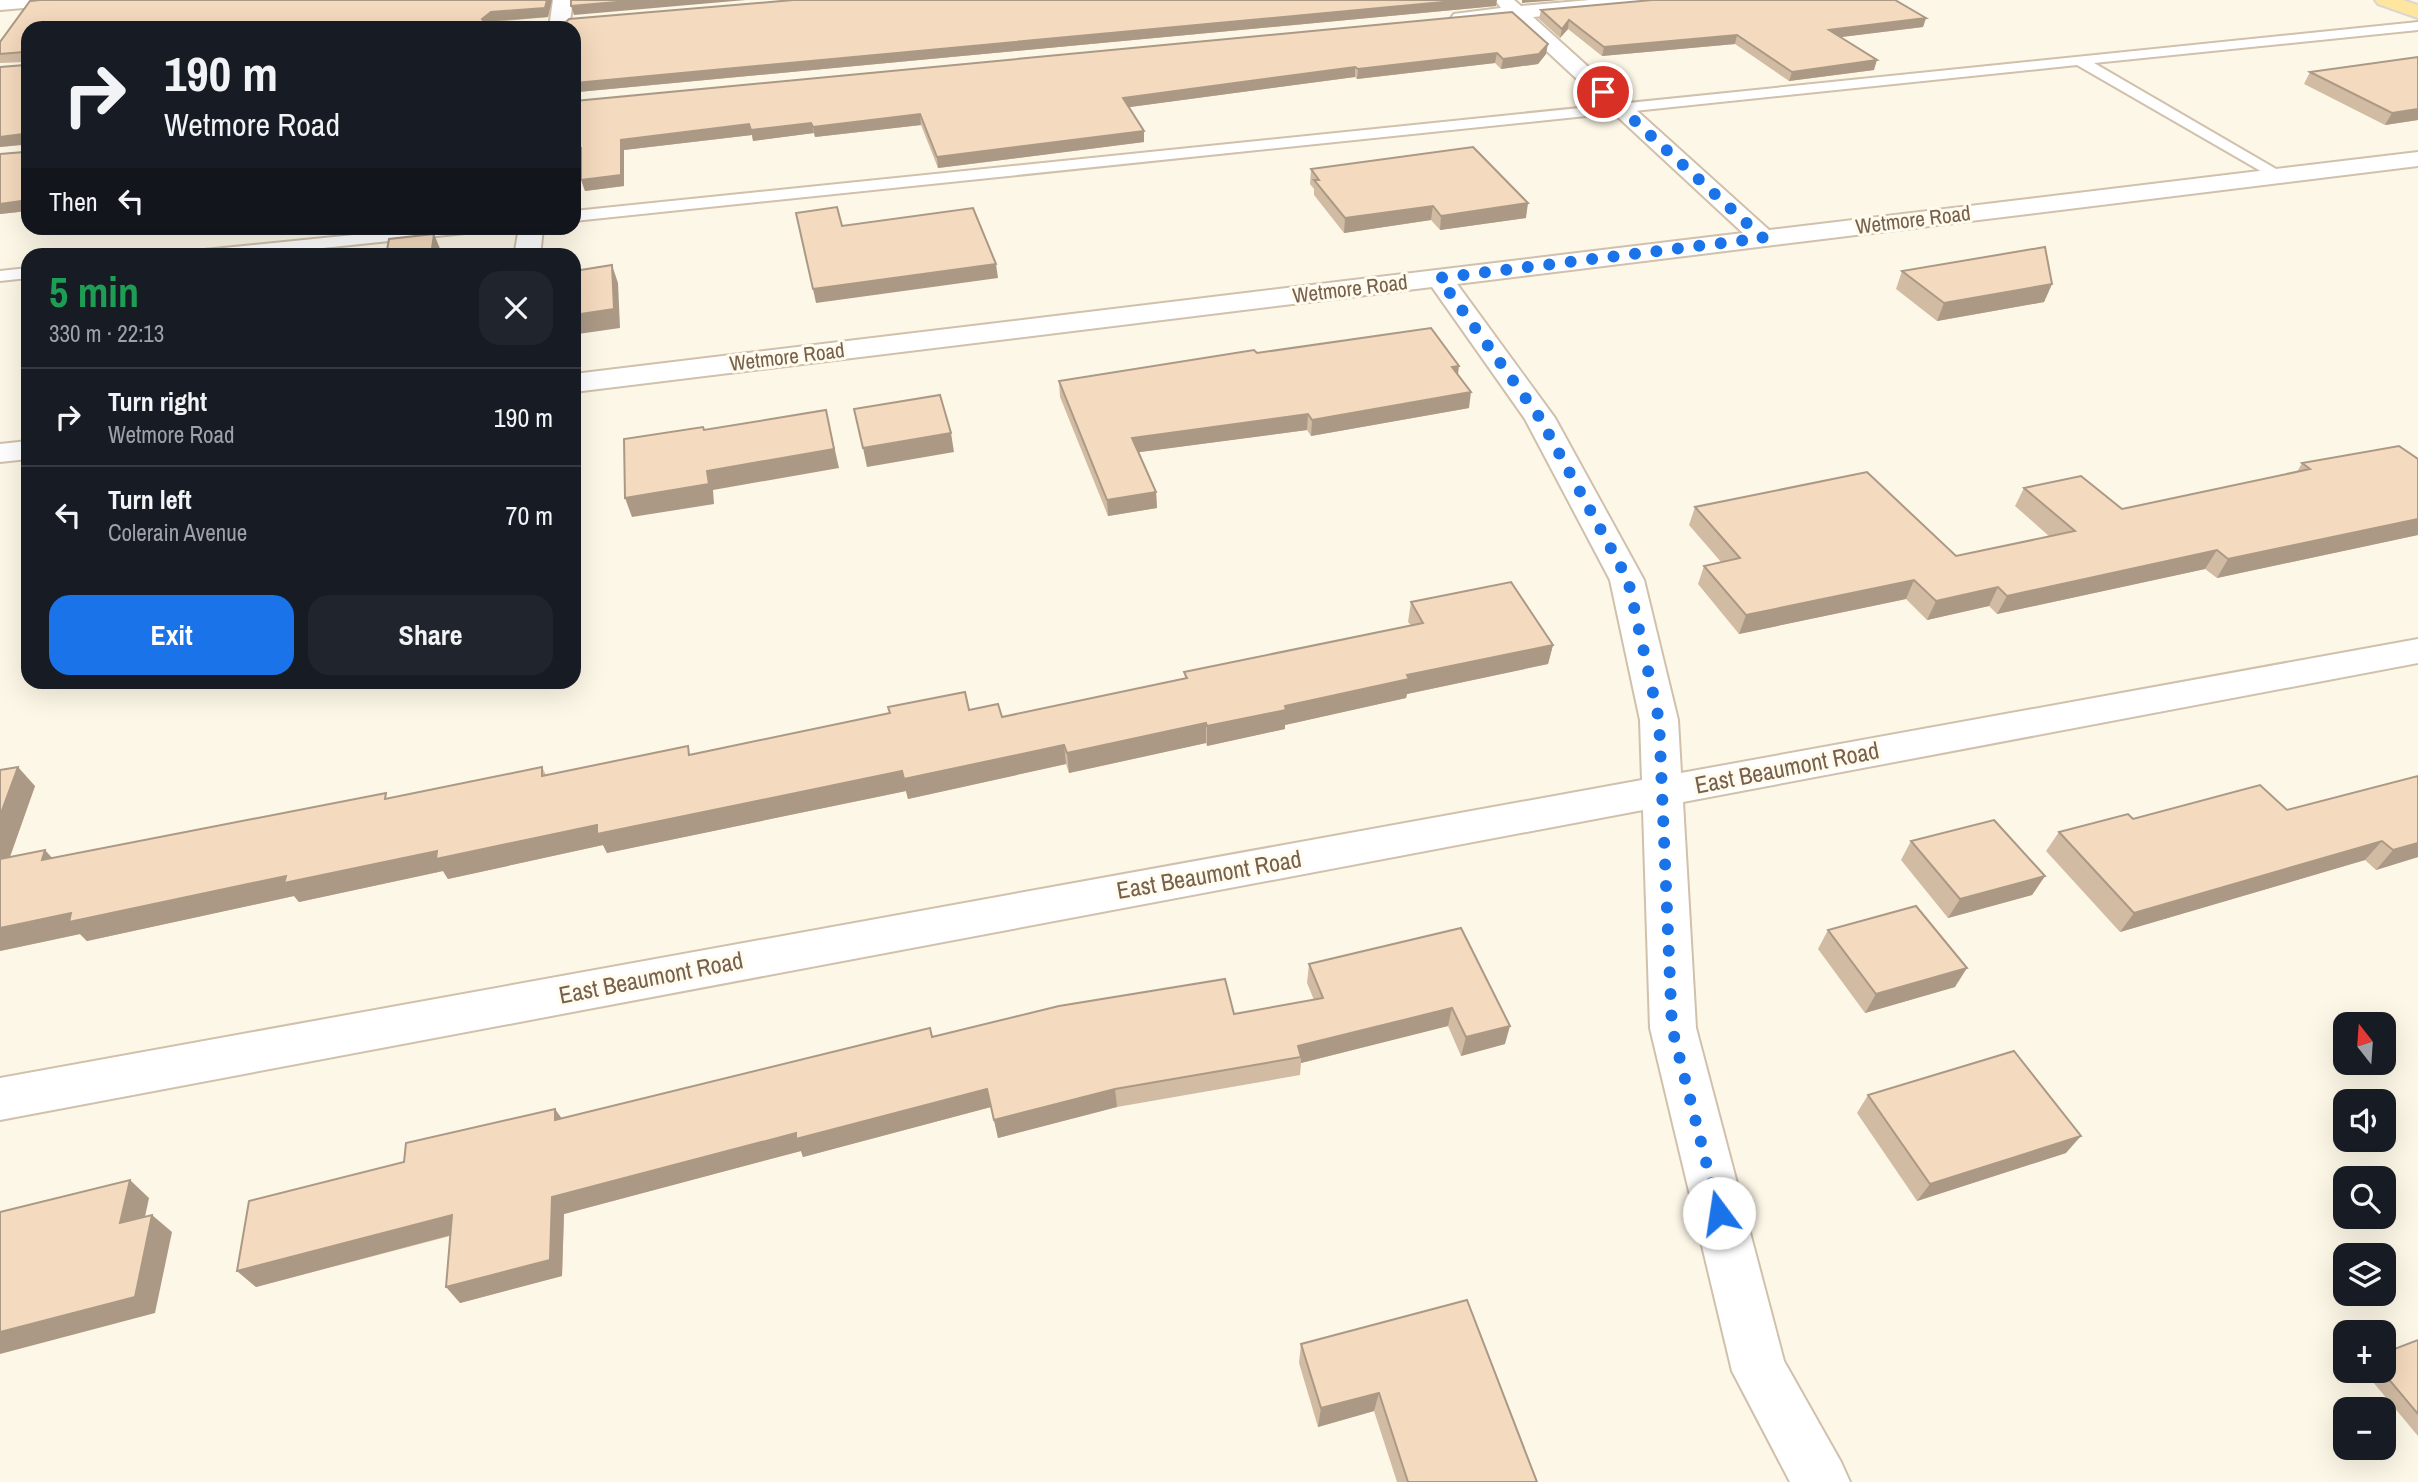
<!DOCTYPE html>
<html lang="en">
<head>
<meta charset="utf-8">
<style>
  :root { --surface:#171b24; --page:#20242c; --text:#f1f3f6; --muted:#9ea1a6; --line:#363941; --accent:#1a73e8 }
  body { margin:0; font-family:"Archivo Narrow",sans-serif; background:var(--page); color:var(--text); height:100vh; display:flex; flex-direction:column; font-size:26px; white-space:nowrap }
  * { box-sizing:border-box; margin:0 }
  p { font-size:23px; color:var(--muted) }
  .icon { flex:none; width:38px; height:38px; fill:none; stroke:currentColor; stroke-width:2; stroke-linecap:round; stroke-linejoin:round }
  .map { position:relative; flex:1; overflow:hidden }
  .details { position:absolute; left:21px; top:248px; width:560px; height:441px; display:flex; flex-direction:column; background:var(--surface); border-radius:21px; box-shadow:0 7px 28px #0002 }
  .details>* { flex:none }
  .hud { position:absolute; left:21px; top:21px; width:560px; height:214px; border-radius:21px; box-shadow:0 7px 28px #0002; background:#171b24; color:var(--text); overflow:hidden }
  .needle { width:46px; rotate:343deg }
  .buttons { position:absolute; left:2333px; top:1012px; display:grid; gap:14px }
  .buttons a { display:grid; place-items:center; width:63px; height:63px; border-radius:14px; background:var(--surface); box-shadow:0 7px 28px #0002; font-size:35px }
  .pin { position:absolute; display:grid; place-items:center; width:60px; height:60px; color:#fff; margin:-30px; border:4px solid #fff; border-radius:50%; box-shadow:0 2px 7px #0007 }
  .me { position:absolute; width:77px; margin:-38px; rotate:346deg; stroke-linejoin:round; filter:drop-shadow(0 0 5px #0008) }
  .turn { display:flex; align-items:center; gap:24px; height:147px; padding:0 28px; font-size:32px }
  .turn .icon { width:91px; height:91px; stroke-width:2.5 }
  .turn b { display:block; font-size:49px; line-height:60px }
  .then { display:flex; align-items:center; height:66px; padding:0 28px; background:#0003; gap:14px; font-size:26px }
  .round { display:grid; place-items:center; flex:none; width:74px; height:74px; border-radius:21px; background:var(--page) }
  .headline { display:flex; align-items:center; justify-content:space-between; height:119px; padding:0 28px }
  h1 { font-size:42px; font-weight:800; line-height:52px; color:#1e9e55 }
  .cta { display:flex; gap:14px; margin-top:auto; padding:14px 28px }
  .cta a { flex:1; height:80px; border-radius:21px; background:var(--accent); color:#fff; font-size:28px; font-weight:800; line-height:80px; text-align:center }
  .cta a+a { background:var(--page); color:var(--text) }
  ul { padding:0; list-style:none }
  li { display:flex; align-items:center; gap:21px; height:98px; padding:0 28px; border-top:2px solid var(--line) }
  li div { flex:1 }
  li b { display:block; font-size:26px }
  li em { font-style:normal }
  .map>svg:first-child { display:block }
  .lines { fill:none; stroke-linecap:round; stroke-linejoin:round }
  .service-casing { stroke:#d0c0ac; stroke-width:4 }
  .minor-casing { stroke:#d0c0ac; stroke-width:4 }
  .primary-casing { stroke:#dcd6d0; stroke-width:4 }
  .service { fill:#fff; fill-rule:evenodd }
  .minor { fill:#fff; fill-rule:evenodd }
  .primary { fill:#fee69e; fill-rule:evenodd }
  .wall { fill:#d2bba3 }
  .shaded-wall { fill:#ab9985 }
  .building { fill:#f4dabe; stroke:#ab9985; stroke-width:2 }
  .route { stroke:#1a73e8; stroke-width:12; stroke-dasharray:0 21.6 }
  .labels { text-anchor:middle; stroke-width:6; stroke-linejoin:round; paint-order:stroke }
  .far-street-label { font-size:21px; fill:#78604a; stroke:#fffbee }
  .street-label { font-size:24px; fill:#78604a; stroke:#fffbee }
</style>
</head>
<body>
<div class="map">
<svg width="2418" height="1482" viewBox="0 0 2418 1482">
  <rect width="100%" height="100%" fill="#fdf7e7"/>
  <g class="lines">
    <g class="service-casing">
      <g id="service">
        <polygon points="2418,22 2418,30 2094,63 2283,173 2286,176 2283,179 2278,181 2077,65 574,221 574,211"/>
        <polygon points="423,228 473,228 465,233 247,256 186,256 194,251"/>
        <polygon points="28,268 28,278 0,281 0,271"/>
      </g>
    </g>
    <g class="minor-casing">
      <g id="minor">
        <polygon points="0,0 57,0 47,6 0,10"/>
        <polygon points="553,0 573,0 569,28 549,28"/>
        <polygon points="1495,0 1514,0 1521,6 1590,0 1662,0 1652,6 1533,17 1769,230 2418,152 2418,166 1457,284 1555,418 1644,580 1678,720 1681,773 2418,639 2418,663 1683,802 1696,1028 1784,1361 1841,1462 1850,1482 1790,1482 1732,1371 1650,1028 1643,810 0,1120 0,1078 1642,780 1640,720 1610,580 1525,419 1432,287 574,392 574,374 1743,233 1512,19 1461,24 1454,22 1451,18 1454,14 1501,8"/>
        <polygon points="519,228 543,228 540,256 514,256"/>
        <polygon points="28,441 28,459 0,462 0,444"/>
      </g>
    </g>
    <g class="primary-casing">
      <polygon id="primary" points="2375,0 2403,0 2418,5 2418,18 2378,4"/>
    </g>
    <use href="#service" class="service"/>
    <use href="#minor" class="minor"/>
    <use href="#primary" class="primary"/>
  </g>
  <g class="wall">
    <polygon points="40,0 552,0 548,17 493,22 566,22 1496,6 578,92 575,83 575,64 574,64 574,28 28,28 28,211 0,214 0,154 24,152 24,145 0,147 0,67 25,65 25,62 0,63 0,42"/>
    <polygon points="1541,10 1926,18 1923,27 1840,37 1874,70 1789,81 1735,44 1602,56 1568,29 1560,38 1539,19"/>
    <polygon points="1512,12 1546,54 1538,64 1501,69 1495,63 1357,79 1355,77 1129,107 1144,131 1144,142 938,168 921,125 815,137 814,133 753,141 752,135 624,150 624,186 585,191 581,159 579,159 575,148"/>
    <polygon points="2418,57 2418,120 2385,125 2304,84 2310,72"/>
    <polygon points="1311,169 1526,218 1440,230 1431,220 1344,233 1314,195 1314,189 1310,184"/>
    <polygon points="1902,271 2052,284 2044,302 1937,321 1896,289"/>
    <polygon points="1257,353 1458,375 1469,408 1311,436 1307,430 1139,452 1156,492 1157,508 1108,516 1060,397 1059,381"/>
    <polygon points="2418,459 2418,535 2217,578 2205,569 1997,614 1989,606 1927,620 1906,599 1739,634 1698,584 1704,566 1721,562 1689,525 1695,507 1956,556 2050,537 2015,506 2024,488 2122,509 2297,472 2302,463"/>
    <polygon points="1411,602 1553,645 1548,664 1407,694 1406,698 1285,725 1285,729 1207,746 1206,743 1069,773 1066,764 908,799 906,791 607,853 603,845 448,879 443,871 299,902 294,896 87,941 80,934 0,951 0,770 35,786 10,857 52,858 389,798 542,767 546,775 691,754 969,710 1002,717 1185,678 1184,672 1411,625 1408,622"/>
    <polygon points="2418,776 2418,857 2376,870 2365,860 2120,932 2046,851 2059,832 2133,819 2287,810"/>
    <polygon points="1911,841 2045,876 2032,895 1948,918 1901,860"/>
    <polygon points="1461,928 1505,1044 1461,1056 1448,1026 1301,1063 1300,1075 1117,1107 998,1138 991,1107 803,1157 801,1151 564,1214 562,1276 460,1303 450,1236 256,1287 237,1271 404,1162 555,1109 562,1119 932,1037 1234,1014 1314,1000 1307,983 1309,964"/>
    <polygon points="1828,930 1955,987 1865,1013 1818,949"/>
    <polygon points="1868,1095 2066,1153 1917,1201 1857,1113"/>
    <polygon points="2418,1340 2418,1436 2363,1370 2384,1370"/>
    <polygon points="1301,1344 1537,1482 1397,1482 1374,1411 1318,1427 1299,1363"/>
  </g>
  <g class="shaded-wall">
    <polygon points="547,0 552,0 548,17 494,21 485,28 482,19 491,12"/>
    <polygon points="640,0 746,0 574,15 571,6"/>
    <polygon points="1465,0 1497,0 1496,6 578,92 575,83"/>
    <polygon points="1522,0 1560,0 1522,3"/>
    <polygon points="1926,18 1923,27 1826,39 1829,30"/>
    <polygon points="1569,20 1568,29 1560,38 1562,29"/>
    <polygon points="1737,35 1735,44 1602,56 1604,47"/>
    <polygon points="1548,44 1546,54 1538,64 1501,69 1503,59"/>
    <polygon points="1497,53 1495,63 1357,79 1358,69"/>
    <polygon points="1877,60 1874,70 1789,81 1792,72"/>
    <polygon points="1355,67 1355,77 1123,108 1123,98"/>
    <polygon points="2418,109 2418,120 2385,125 2392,113"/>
    <polygon points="920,114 921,125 815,137 813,127"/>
    <polygon points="811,123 814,133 753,141 752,135 624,150 624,186 585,191 581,180 621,140 749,124"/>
    <polygon points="1144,131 1144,142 938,168 937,157"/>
    <polygon points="24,134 28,144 0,147 0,137"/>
    <polygon points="575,148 581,148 584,158 579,159"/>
    <polygon points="28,200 28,211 0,214 0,204"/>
    <polygon points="1528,203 1526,218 1440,230 1441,216"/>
    <polygon points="1433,206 1431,220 1344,233 1345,218"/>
    <polygon points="434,234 441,251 440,256 431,256"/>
    <polygon points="996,264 998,278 816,303 813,289"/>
    <polygon points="612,265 618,283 620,328 578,334 574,322 574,315"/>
    <polygon points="2052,284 2044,302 1937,321 1944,303"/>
    <polygon points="1459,366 1457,382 1452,367"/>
    <polygon points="1471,392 1469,408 1311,436 1312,420"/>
    <polygon points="826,410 839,468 713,490 714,504 632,517 625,498 707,471"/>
    <polygon points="1308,414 1307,430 1133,453 1132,438"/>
    <polygon points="951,433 954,452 867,467 863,448"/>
    <polygon points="1156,492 1157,508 1108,516 1107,500"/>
    <polygon points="2418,519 2418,535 2217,578 2228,559"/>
    <polygon points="2217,550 2205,569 1997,614 2007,596"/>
    <polygon points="1914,580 1906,599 1739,634 1746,615"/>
    <polygon points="1998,587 1989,606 1927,620 1936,601"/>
    <polygon points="1553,645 1548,664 1407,694 1406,698 1285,725 1285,729 1207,746 1207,726 1407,675"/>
    <polygon points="1206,723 1206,743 1069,773 1067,753"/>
    <polygon points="1064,745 1066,764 908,799 906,791 607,853 603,845 448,879 443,871 299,902 294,896 87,941 80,934 0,951 0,928 71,913 286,876 597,825 902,771"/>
    <polygon points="18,767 35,786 1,882 0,880 0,816"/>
    <polygon points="2382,841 2365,860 2120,932 2134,913"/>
    <polygon points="2418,843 2418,857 2376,870 2393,850"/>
    <polygon points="45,850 62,869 42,860"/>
    <polygon points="2045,876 2032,895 1948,918 1960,899"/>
    <polygon points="1967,968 1955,987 1865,1013 1876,994"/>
    <polygon points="1452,1008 1448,1026 1301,1063 1301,1057 1298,1046"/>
    <polygon points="1510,1026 1505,1044 1461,1056 1466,1037"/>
    <polygon points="987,1089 991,1107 803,1157 801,1151 564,1214 562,1276 460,1303 446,1287 552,1197 796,1133"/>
    <polygon points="1115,1089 1117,1107 998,1138 994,1120"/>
    <polygon points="555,1109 567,1126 555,1120"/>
    <polygon points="2081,1136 2066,1153 1917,1201 1930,1184"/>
    <polygon points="130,1180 149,1198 140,1240 120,1223"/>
    <polygon points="152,1215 172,1232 155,1313 0,1354 0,1332"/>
    <polygon points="452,1215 466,1231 256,1287 237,1271"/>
    <polygon points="1379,1393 1374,1411 1318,1427 1321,1408"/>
  </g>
  <g class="building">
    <polygon points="40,0 547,0 545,8 491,12 482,19 485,22 566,22 569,19 793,0 1465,0 575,83 574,28 28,28 28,200 0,204 0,154 24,152 24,134 0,137 0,67 25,65 25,55 23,52 0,54 0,42 30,1"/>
    <polygon points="571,0 640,0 571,6"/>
    <polygon points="1652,0 1895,0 1926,18 1829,30 1877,60 1792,72 1737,35 1604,47 1569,20 1562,29 1541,10"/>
    <polygon points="1512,12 1548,44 1539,54 1503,59 1497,53 1358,69 1355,67 1123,98 1144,131 937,157 920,114 813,127 811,123 751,130 749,124 621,140 621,175 581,180 581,148 575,148 575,101"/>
    <polygon points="2418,57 2418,109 2392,113 2310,72"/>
    <polygon points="1473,147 1528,203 1441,216 1433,206 1345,218 1314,180 1319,180 1311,169"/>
    <polygon points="837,207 842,226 973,208 996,264 813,289 796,213"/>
    <polygon points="434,234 431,256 386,256 389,239"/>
    <polygon points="2045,247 2052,284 1944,303 1902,271"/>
    <polygon points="612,265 614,309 574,315 574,271"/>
    <polygon points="1431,328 1459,366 1452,367 1471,392 1312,420 1308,414 1132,438 1156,492 1107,500 1059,381 1254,350 1257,353"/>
    <polygon points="940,395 951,433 863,448 854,409"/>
    <polygon points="826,410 834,449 707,471 709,484 625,498 624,439 703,427 704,430"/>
    <polygon points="2399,446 2418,459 2418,519 2228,559 2217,550 2007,596 1998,587 1936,601 1914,580 1746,615 1704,566 1740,558 1695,507 1867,472 1956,556 2075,531 2024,488 2081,476 2122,509 2310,469 2302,463"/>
    <polygon points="1511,582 1553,645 1407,675 1409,679 1285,706 1286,710 1207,726 1206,723 1067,753 1064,745 904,779 902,771 597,834 597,825 436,859 437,851 284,883 286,876 69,922 71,913 0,928 0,859 45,850 42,860 386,793 385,799 542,767 542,776 688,746 689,755 890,713 888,707 965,692 969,710 998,704 1002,717 1187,678 1184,672 1423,623 1411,602"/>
    <polygon points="18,767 0,816 0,770"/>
    <polygon points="2418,776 2418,843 2393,850 2382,841 2134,913 2059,832 2128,814 2133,819 2260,785 2287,810"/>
    <polygon points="1994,820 2045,876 1960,899 1911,841"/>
    <polygon points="1916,906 1967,968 1876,994 1828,930"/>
    <polygon points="1461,928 1510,1026 1466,1037 1452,1008 1298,1046 1301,1057 1115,1089 994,1120 987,1089 796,1139 796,1133 552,1197 550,1260 446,1287 452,1215 237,1271 249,1201 404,1162 406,1143 555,1109 555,1120 930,1028 932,1037 1059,1006 1225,979 1234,1014 1323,998 1309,964"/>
    <polygon points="2014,1051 2081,1136 1930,1184 1868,1095"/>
    <polygon points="130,1180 120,1223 152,1215 135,1297 0,1332 0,1212"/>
    <polygon points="1467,1300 1537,1482 1408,1482 1379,1393 1321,1408 1301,1344"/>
    <polygon points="2418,1340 2418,1414 2381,1370 2384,1370 2384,1353"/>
  </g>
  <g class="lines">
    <polyline class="route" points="1603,92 1763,238 1439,278 1540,418 1628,580 1659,720 1672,1028 1719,1213"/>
  </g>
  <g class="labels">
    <g class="far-street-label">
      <text transform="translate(1913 220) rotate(-7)" y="7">Wetmore Road</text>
      <text transform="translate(1350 289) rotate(-7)" y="7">Wetmore Road</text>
      <text transform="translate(787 357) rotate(-7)" y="7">Wetmore Road</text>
    </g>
    <g class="street-label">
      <text transform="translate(1787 768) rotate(-11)" y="8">East Beaumont Road</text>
      <text transform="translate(1209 875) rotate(-10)" y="8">East Beaumont Road</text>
      <text transform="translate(651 978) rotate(-11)" y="8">East Beaumont Road</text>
    </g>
  </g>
</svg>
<div class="buttons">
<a><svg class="needle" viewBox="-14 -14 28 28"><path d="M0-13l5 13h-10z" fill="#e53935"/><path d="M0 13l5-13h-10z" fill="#9ea1a6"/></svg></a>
<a><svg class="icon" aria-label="sound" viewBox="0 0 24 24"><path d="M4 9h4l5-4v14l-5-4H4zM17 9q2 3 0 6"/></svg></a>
<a><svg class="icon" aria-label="search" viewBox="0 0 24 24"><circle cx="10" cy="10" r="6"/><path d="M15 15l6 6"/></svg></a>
<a><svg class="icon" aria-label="layers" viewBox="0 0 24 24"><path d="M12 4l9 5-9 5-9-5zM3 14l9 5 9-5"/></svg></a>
<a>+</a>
<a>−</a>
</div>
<div class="pin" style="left:1603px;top:92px;background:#d93025"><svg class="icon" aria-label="arrive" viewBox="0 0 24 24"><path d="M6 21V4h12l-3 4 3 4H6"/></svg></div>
<svg class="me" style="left:1719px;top:1213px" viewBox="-20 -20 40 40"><circle r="19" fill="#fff"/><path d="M0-13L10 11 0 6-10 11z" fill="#1a73e8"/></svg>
<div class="hud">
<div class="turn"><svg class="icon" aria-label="right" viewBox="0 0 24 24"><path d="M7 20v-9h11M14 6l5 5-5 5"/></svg><div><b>190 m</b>Wetmore Road</div></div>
<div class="then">Then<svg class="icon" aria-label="left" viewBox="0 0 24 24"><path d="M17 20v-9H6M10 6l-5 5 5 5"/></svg></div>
</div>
<section class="details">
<div class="headline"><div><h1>5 min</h1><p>330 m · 22:13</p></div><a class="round"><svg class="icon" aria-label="close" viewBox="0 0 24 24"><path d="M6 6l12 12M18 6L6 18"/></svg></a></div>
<ul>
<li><svg class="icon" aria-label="right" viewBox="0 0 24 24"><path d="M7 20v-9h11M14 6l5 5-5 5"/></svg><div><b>Turn right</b><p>Wetmore Road</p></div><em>190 m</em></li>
<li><svg class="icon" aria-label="left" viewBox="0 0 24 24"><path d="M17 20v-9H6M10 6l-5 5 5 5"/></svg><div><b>Turn left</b><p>Colerain Avenue</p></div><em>70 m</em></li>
</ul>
<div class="cta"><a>Exit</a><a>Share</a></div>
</section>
</div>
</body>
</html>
